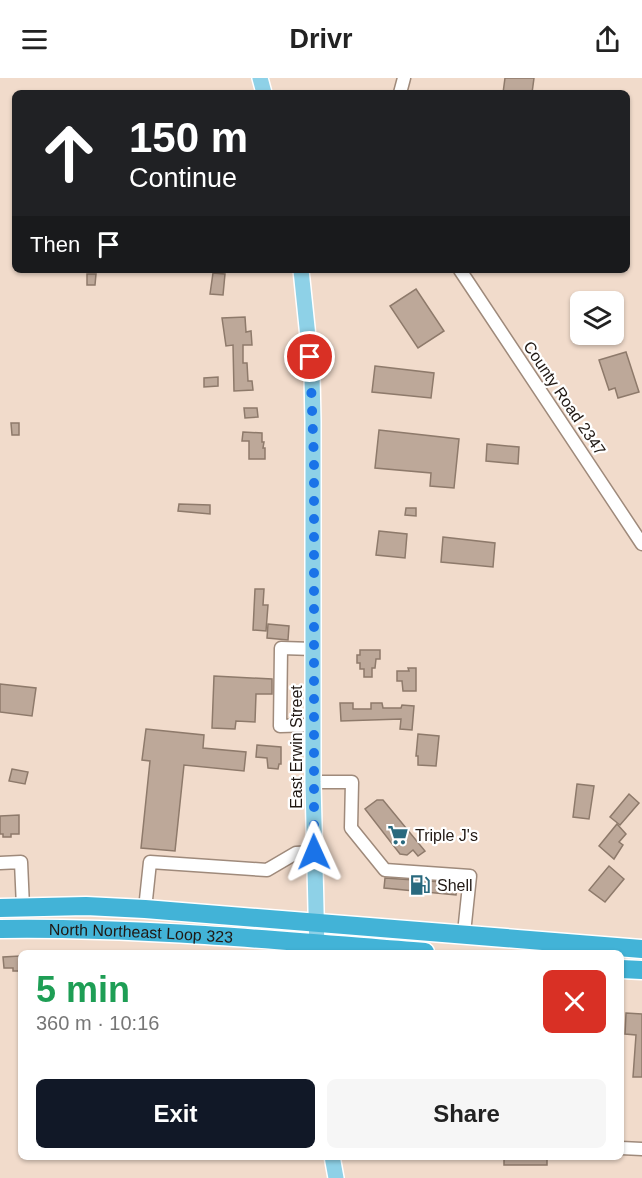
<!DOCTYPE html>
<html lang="en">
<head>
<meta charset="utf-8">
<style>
  :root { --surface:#fff; --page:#f6f6f6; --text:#222; --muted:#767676; --accent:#111827 }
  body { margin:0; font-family:Arial,sans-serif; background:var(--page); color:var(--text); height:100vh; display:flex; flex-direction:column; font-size:22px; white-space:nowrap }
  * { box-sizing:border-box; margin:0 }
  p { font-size:20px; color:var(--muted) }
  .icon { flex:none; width:33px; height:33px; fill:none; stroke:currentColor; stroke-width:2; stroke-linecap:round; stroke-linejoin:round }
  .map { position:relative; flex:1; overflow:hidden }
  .details { position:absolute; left:18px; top:872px; width:606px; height:210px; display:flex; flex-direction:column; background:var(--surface); border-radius:9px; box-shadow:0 2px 4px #0004 }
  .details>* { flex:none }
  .guide { position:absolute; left:12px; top:12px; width:618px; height:183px; border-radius:9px; box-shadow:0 2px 4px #0004; background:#202124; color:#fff; overflow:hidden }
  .controls { position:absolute; left:570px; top:213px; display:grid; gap:12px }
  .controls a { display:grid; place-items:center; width:54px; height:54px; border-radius:9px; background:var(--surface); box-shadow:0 2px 4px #0004; font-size:30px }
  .pin { position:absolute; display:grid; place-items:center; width:51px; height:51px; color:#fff; margin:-26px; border:3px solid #fff; border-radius:50%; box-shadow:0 2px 6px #0007 }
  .me { position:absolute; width:66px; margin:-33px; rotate:359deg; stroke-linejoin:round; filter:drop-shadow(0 0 4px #0008) }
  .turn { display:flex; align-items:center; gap:21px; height:126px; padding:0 18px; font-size:27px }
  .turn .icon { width:78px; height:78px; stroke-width:2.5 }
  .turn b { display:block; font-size:42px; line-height:51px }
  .then { display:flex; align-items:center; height:57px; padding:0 18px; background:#0003; gap:12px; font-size:22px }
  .round { display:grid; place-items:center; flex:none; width:63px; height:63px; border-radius:9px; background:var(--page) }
  .head { display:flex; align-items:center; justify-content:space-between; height:102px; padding:0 18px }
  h1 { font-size:36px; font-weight:800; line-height:45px; color:#1e9e55 }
  .button { display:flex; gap:12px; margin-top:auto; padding:12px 18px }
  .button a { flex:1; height:69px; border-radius:9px; background:var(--accent); color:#fff; font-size:24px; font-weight:800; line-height:69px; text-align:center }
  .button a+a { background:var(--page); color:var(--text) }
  header { display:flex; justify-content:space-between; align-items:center; height:78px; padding:0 18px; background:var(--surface); font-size:27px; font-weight:800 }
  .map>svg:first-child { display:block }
  .building { fill:#bda899; stroke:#8e7a6b; stroke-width:1.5 }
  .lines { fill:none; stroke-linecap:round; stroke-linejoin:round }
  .minor-casing { stroke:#9f8a7b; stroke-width:15 }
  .major-casing { stroke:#fff; stroke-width:18 }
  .highway-casing { stroke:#fff; stroke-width:21 }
  .minor { stroke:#fff; stroke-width:12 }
  .major { stroke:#8ed1e7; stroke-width:15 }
  .highway { stroke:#42b3d7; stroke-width:18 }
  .route { stroke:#1a73e8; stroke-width:10; stroke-dasharray:0 18 }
  .labels { text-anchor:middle; stroke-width:4.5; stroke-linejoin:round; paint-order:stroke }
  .street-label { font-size:16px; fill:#201813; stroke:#fff }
  .poi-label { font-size:16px; fill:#201813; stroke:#fff; text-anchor:start }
</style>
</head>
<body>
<header><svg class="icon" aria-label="menu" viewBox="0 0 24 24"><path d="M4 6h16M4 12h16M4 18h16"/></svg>Drivr<svg class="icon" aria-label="share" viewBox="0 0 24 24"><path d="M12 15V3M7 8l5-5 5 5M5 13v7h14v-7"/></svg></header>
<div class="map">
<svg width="642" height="1100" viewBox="0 0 642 1100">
  <rect width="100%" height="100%" fill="#f1dbcb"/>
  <g class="building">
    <polygon points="505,0 534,0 532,15 503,15"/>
    <polygon points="213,195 225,196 223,217 210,216"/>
    <polygon points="87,196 96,196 95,207 87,207"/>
    <polygon points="416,211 444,253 418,270 390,228"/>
    <polygon points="245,239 246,254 251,253 252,267 243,267 243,285 247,285 248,303 252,303 253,312 234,313 233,267 226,268 222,240"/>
    <polygon points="626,274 639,314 618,320 615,310 609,312 599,282"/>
    <polygon points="375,288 434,295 431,320 372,314"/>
    <polygon points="218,299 218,308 204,309 204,300"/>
    <polygon points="244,330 257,330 258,339 245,340"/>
    <polygon points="11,345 19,345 19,357 12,357"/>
    <polygon points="379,352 459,361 454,410 430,408 431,395 375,390"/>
    <polygon points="243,354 262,355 262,364 264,364 263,370 265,370 265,381 249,381 249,363 242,363"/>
    <polygon points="487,366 519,369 518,386 486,383"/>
    <polygon points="179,426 210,427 210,436 178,433"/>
    <polygon points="406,430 416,430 416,438 405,437"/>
    <polygon points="379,453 407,456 405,480 376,477"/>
    <polygon points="443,459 495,465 493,489 441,484"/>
    <polygon points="255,511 264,511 263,527 268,527 266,553 253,552"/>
    <polygon points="268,546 289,548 288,562 267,560"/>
    <polygon points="360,572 380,572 380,581 376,581 375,590 372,590 372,599 364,599 364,591 360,591 360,585 357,585 357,577 360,577"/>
    <polygon points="408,590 416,590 416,613 403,613 402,603 397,603 397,593 409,593"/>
    <polygon points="214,598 272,601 272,616 256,616 255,644 236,643 235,651 212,650"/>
    <polygon points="0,606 36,610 32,638 0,634"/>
    <polygon points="340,625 353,625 353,631 371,631 371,625 382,625 383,630 401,630 402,627 414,628 412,652 400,651 401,641 341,643"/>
    <polygon points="146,651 204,657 203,670 246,674 244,693 184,687 175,773 141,770 150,683 142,682"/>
    <polygon points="418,656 439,658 436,688 418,687 418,678 416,678"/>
    <polygon points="257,667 281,669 281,686 279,686 278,691 268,690 267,680 256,679"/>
    <polygon points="12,691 28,694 25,706 9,703"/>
    <polygon points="577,706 594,708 589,741 573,739"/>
    <polygon points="629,716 639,725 620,747 610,739"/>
    <polygon points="377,722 383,722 425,773 418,778 413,772 407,777 400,776 365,731"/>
    <polygon points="19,737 19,756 11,756 11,759 3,759 3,756 0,756 0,738"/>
    <polygon points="617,746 626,756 619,764 623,767 614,781 599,768"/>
    <polygon points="609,788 624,801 605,824 589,812"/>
    <polygon points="385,800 457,805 456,817 384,810"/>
    <polygon points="20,878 21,893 13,893 13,890 4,890 3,879"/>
    <polygon points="626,935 642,936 642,999 633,999 636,957 625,956"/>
    <rect x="504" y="1078" width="43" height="9"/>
  </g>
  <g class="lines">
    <g class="minor-casing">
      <g id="minor">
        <polyline points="400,15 404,0"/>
        <polyline points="460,192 642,466"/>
        <polyline points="313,647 280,648 281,570 314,571"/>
        <polyline points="313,704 352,704 351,750 385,792 470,798 464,855"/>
        <polyline points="0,785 21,784 23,829"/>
        <polyline points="145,831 150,784 267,792 296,775 314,774"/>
        <polyline points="621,1070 642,1071"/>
      </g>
    </g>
    <g class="major-casing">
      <g id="major">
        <polyline points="260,0 264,15"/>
        <polyline points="301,192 312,297 313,344 313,704 317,874"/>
        <polyline points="332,1078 336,1100"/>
      </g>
    </g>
    <g class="highway-casing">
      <g id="highway">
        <polyline points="0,830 86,828 145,831 642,871"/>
        <path id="s1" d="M0,851C142,849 284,863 425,874"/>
        <polyline points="621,891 642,892"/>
      </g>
    </g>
    <use href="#minor" class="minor"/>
    <use href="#major" class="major"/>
    <use href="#highway" class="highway"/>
  </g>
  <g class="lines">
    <polyline class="route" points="310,279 314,382 314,774"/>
  </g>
  <defs>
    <g id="supermarket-bare" transform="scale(1.62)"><path d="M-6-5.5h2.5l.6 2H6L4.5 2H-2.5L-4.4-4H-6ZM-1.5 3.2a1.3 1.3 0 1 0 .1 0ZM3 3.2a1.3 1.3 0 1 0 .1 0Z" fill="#29697e" stroke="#fff" stroke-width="2.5" paint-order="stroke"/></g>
    <g id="fuel-bare" transform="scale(1.62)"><path d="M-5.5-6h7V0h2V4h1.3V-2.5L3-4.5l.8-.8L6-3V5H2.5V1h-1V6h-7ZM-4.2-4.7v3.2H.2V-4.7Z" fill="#29697e" stroke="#fff" stroke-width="2.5" paint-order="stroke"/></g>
  </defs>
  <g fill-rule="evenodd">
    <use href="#supermarket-bare" x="398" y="757"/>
    <use href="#fuel-bare" x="420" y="807"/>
  </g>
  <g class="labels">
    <g class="street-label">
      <text transform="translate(565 320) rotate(56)" y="6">County Road 2347</text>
      <text transform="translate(296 669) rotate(-90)" y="6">East Erwin Street</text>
      <text dy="6" stroke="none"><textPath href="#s1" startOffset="141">North Northeast Loop 323</textPath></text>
    </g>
    <g class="poi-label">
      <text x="415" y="763">Triple J's</text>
      <text x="437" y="813">Shell</text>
    </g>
  </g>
</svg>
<div class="controls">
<a><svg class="icon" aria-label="layers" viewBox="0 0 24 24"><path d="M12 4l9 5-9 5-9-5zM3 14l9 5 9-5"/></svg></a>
</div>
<div class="pin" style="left:310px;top:279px;background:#d93025"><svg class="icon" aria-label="arrive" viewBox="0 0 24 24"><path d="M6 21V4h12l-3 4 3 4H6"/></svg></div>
<svg class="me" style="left:314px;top:774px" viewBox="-20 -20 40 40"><path d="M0-17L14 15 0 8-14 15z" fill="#1a73e8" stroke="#fff" stroke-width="4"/></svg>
<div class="guide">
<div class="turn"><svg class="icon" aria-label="ahead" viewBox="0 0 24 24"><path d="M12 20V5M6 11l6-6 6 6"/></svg><div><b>150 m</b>Continue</div></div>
<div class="then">Then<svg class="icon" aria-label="arrive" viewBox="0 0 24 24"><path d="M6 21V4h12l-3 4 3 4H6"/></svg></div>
</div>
<section class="details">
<div class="head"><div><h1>5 min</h1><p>360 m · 10:16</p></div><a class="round" style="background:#d93025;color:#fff"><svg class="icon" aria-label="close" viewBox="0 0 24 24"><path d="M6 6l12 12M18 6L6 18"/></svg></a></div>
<div class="button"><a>Exit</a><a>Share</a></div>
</section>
</div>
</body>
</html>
